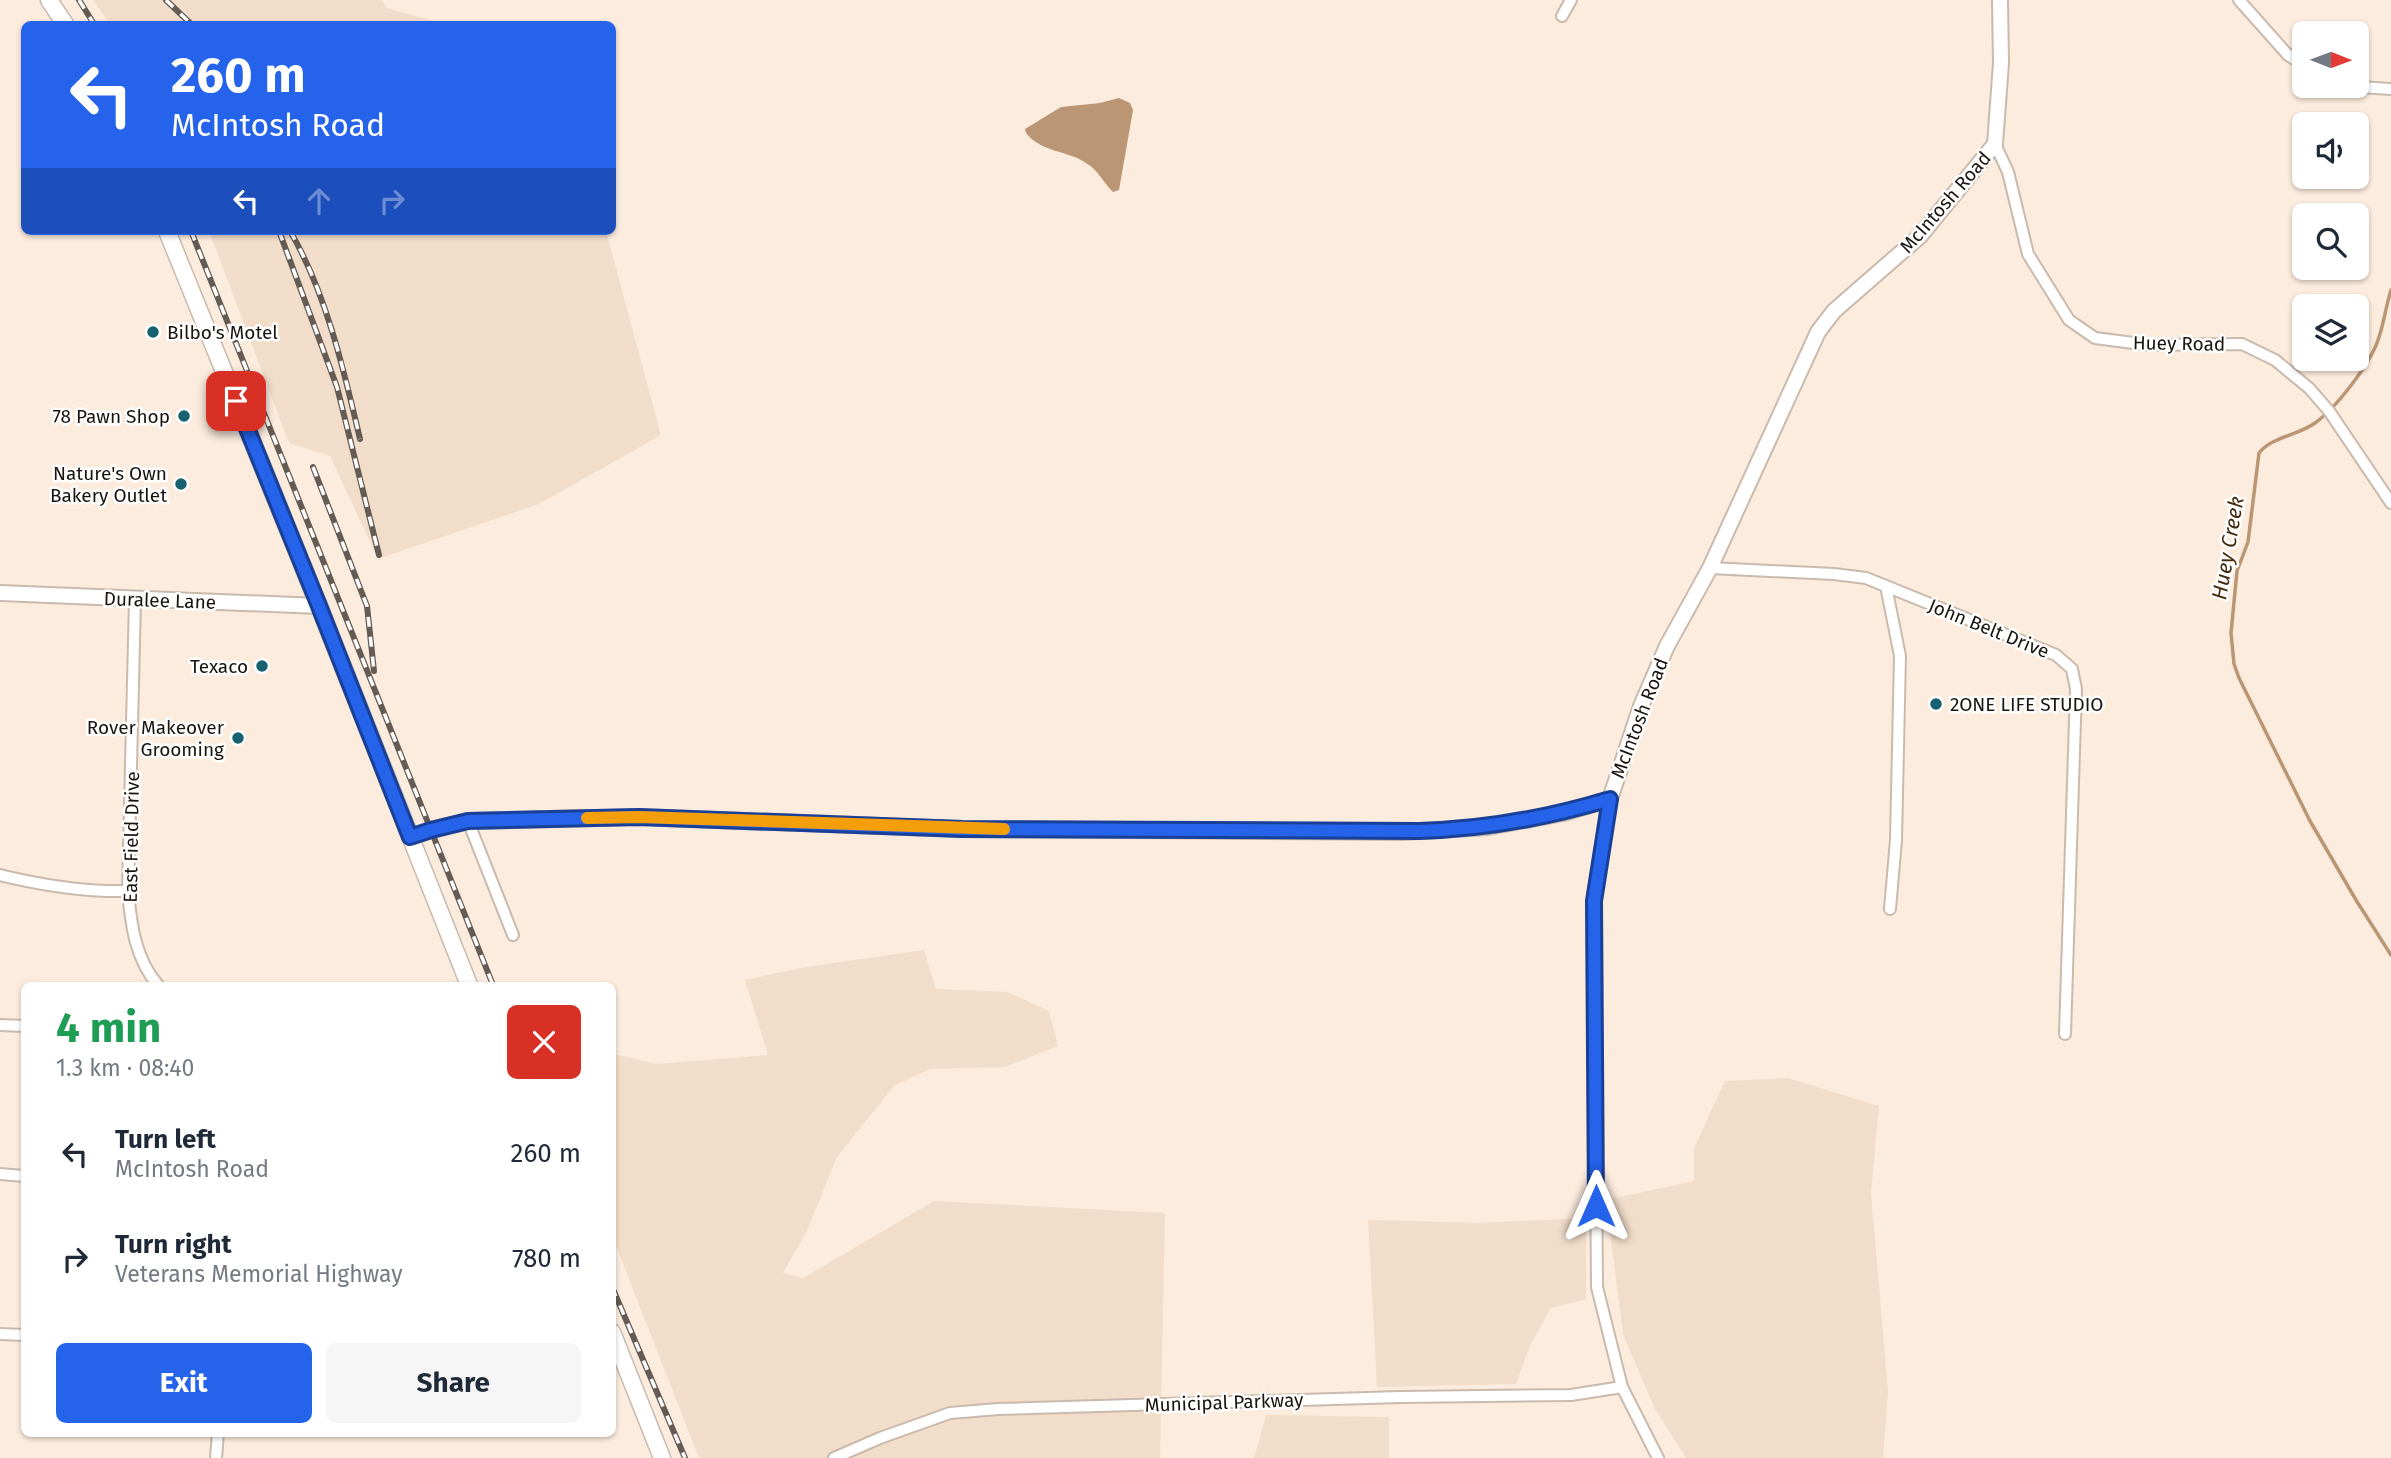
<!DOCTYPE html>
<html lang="en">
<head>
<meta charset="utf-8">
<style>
  :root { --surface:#fff; --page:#f6f6f7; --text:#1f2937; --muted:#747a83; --accent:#2563eb }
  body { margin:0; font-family:"Fira Sans",sans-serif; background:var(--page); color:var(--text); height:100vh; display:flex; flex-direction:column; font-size:26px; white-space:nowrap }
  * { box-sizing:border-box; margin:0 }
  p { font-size:23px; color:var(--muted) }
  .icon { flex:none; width:38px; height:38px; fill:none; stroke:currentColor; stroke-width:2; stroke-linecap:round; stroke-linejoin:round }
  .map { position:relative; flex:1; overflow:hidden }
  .panel { position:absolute; left:21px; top:982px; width:595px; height:455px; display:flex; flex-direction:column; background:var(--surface); border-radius:10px; box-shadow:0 2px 5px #0004 }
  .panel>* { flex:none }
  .hud { position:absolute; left:21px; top:21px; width:595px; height:214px; border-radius:10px; box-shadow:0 2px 5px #0004; background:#2563eb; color:#fff; overflow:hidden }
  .needle { width:46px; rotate:91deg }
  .fabs { position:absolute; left:2292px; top:21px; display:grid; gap:14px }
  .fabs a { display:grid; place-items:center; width:77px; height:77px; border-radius:10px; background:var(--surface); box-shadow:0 2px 5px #0004; font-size:35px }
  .pin { position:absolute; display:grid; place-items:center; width:60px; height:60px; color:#fff; margin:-30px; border-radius:14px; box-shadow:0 4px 10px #0006 }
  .me { position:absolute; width:77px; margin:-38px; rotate:0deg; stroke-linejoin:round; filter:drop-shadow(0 0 5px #0008) }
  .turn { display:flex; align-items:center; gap:24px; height:147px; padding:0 35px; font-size:32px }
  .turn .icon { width:91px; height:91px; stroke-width:2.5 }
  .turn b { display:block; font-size:49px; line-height:60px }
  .lanes { display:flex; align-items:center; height:66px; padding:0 35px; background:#0003; justify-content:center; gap:35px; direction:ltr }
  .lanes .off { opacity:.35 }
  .round { display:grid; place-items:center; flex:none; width:74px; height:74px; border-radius:10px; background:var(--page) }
  .headline { display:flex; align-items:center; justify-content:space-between; height:119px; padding:0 35px }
  h1 { font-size:42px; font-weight:700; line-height:52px; color:#1e9e55 }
  .primary-button { display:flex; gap:14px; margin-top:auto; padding:14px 35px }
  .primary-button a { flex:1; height:80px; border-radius:10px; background:var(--accent); color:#fff; font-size:28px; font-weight:700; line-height:80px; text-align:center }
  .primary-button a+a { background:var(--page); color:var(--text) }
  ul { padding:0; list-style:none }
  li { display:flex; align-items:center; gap:21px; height:105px; padding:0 35px }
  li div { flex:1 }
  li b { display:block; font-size:26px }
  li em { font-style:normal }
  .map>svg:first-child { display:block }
  .built { fill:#f2ddca }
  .water { fill:#ba9675 }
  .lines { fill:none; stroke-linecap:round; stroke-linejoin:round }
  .stream { stroke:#ba9675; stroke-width:3.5 }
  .street-casing { stroke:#c9baad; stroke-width:14 }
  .secondary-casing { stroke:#c9baad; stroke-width:18 }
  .primary-casing { stroke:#c9baad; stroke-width:19 }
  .street { stroke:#fff; stroke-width:10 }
  .secondary { stroke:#fff; stroke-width:14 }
  .primary { stroke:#fff; stroke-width:16 }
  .rail-casing { stroke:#645b54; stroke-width:6 }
  .rail { stroke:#fff; stroke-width:3.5; stroke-dasharray:10; stroke-linecap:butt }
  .route-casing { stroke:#184099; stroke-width:18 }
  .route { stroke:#2563eb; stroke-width:12 }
  .slow { stroke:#f59e0b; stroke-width:12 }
  .poi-dot { fill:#186270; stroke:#fff; stroke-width:2.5 }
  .labels { text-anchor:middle; stroke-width:5; stroke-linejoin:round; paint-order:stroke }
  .street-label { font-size:19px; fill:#1a1410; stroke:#fff }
  .poi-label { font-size:19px; fill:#1a1410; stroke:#fff; text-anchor:end }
  .water-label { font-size:21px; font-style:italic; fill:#452b10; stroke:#fff }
</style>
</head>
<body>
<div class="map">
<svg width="2391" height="1458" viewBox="0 0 2391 1458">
  <rect width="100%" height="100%" fill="#fcecde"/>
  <g class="built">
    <polygon points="93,0 382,0 387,8 445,24 110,24"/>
    <polygon points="209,231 606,231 661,435 539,504 378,559 330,456 289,443"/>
    <polygon points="924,950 936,989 1008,992 1049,1011 1058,1046 1005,1067 930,1069 894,1086 837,1157 807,1231 783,1273 803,1278 934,1201 1165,1213 1160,1458 700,1458 697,1453 613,1238 613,1054 657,1064 768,1055 745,980 805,967"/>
    <polygon points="1788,1078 1879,1106 1871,1193 1888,1392 1883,1458 1686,1458 1655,1409 1623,1334 1606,1200 1694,1181 1694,1148 1725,1081"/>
    <polygon points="1586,1218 1586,1299 1551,1308 1531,1343 1516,1384 1377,1387 1368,1220 1479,1223"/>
    <polygon points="1266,1415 1389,1417 1389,1458 1254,1458"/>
  </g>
  <path class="water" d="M1119,98L1130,103L1133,110L1119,190L1113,192C1103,182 1098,170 1086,163C1067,150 1042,153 1026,133L1025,129L1061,107L1100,103Z"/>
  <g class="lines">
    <path class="stream" d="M2391,290C2386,306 2384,322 2379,337C2372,362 2336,408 2315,423C2297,436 2273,436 2259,453L2248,542L2237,571L2231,633L2234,664L2239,678L2310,821L2356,900L2391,955"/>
    <g class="street-casing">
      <g id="street">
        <polyline points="2239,0 2288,55 2305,66"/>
        <polyline points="1562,16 1571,0"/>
        <polyline points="2344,86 2391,89"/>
        <polyline points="1995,144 2008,172 2028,254 2069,320 2095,338 2149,345 2242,344 2275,360 2309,388 2329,411 2391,503"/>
        <polyline points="1710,568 1834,574 1866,578 2056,655 2072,669 2076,689 2065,1034"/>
        <polyline points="1886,586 1900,656 1896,840 1890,909"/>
        <path d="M135,599L128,891C131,924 135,959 158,985"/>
        <polyline points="1610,799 1594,901 1597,1287 1622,1387 1658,1458"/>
        <polyline points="468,821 513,935"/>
        <path d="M0,875C41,885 86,892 128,891"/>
        <polyline points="0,1025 24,1026"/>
        <polyline points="0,1174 24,1176"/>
        <polyline points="0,1334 24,1335"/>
        <polyline points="216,1458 218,1433"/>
        <polyline points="834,1458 880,1438 950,1413 998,1409 1400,1397 1571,1395 1622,1387"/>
      </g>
    </g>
    <g class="secondary-casing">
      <g id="secondary">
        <polyline points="0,593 319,606"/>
        <polyline points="410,837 431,830 468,821 639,817 962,829 1402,832 1488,827 1563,813 1610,799 1641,706 1667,646 1710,568 1818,332 1834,311 1920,236 1995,144 2001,63 2000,0"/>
      </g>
    </g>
    <g class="primary-casing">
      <g id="primary">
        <polyline points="49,0 65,24"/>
        <polyline points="167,231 319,606 469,985"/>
        <polyline points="612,1332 662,1458"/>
      </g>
    </g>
    <use href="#street" class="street"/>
    <use href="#secondary" class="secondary"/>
    <use href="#primary" class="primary"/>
    <g class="rail-casing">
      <g id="rail">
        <polyline points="79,0 94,24"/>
        <polyline points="166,0 191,24"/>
        <polyline points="191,231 493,985"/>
        <polyline points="279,231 337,387 379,555"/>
        <path d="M290,231C326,292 344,371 360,439"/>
        <polyline points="313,467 367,606 374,671"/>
        <polyline points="612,1287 685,1458"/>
      </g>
    </g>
    <use href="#rail" class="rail"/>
  </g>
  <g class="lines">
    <g class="route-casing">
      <path id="route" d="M236,401L319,606L410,837L431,830L468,821L639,817L962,829L1419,831C1485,829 1547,818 1610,799L1594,901L1596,1206"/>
    </g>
    <use href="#route" class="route"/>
    <polyline class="slow" points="587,818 639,817 1004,829"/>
  </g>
  <g class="poi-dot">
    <circle cx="153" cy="332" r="7"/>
    <circle cx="184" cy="416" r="7"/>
    <circle cx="181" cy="484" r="7"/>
    <circle cx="262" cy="666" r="7"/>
    <circle cx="1936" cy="704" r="7"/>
    <circle cx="238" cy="738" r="7"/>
  </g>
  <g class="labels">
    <g class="street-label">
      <text transform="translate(1945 202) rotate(-49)" y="7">McIntosh Road</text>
      <text transform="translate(2179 343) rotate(1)" y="7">Huey Road</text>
      <text transform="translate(160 600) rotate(2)" y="7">Duralee Lane</text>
      <text transform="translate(1989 628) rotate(22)" y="7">John Belt Drive</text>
      <text transform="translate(1639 718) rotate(-69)" y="7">McIntosh Road</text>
      <text transform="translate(131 837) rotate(-89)" y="7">East Field Drive</text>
      <text transform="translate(1224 1402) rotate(-2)" y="7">Municipal Parkway</text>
    </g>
    <g class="poi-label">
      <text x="167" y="339" text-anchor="start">Bilbo's Motel</text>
      <text x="170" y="423">78 Pawn Shop</text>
      <text x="167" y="480">Nature's Own<tspan x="167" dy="22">Bakery Outlet</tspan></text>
      <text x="248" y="673">Texaco</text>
      <text x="1950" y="711" text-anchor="start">2ONE LIFE STUDIO</text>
      <text x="224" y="734">Rover Makeover<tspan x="224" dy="22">Grooming</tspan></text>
    </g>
    <g class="water-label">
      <text transform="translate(2228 548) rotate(-80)" y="7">Huey Creek</text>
    </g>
  </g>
</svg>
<div class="fabs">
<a><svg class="needle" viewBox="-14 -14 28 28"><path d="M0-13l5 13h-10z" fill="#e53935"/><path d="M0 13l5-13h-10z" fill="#747a83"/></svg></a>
<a><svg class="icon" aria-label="sound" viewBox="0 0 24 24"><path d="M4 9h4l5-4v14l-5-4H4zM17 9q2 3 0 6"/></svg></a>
<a><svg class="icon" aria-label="search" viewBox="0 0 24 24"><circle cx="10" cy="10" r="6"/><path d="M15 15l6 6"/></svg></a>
<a><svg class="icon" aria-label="layers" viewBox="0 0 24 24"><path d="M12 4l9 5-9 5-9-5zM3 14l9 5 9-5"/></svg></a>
</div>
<div class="pin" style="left:236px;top:401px;background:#d93025"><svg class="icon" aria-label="arrive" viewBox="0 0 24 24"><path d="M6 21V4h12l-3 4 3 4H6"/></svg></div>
<svg class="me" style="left:1596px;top:1206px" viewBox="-20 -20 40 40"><path d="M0-17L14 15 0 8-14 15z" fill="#2563eb" stroke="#fff" stroke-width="4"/></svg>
<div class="hud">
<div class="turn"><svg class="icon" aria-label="left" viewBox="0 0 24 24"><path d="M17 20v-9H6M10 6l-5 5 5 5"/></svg><div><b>260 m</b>McIntosh Road</div></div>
<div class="lanes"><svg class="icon" aria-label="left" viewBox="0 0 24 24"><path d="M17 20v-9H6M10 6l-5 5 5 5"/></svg><svg class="icon off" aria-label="ahead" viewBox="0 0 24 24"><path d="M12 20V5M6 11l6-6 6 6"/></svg><svg class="icon off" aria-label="right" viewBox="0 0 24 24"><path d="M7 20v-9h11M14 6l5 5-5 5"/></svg></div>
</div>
<section class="panel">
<div class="headline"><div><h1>4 min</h1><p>1.3 km · 08:40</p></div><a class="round" style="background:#d93025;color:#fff"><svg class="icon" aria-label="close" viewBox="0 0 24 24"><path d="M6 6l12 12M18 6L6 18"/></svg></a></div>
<ul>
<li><svg class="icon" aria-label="left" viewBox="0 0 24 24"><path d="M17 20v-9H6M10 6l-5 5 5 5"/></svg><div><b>Turn left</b><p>McIntosh Road</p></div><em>260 m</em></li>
<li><svg class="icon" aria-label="right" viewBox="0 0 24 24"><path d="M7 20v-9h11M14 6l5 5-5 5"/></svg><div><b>Turn right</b><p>Veterans Memorial Highway</p></div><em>780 m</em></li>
</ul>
<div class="primary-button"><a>Exit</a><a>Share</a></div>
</section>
</div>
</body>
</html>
